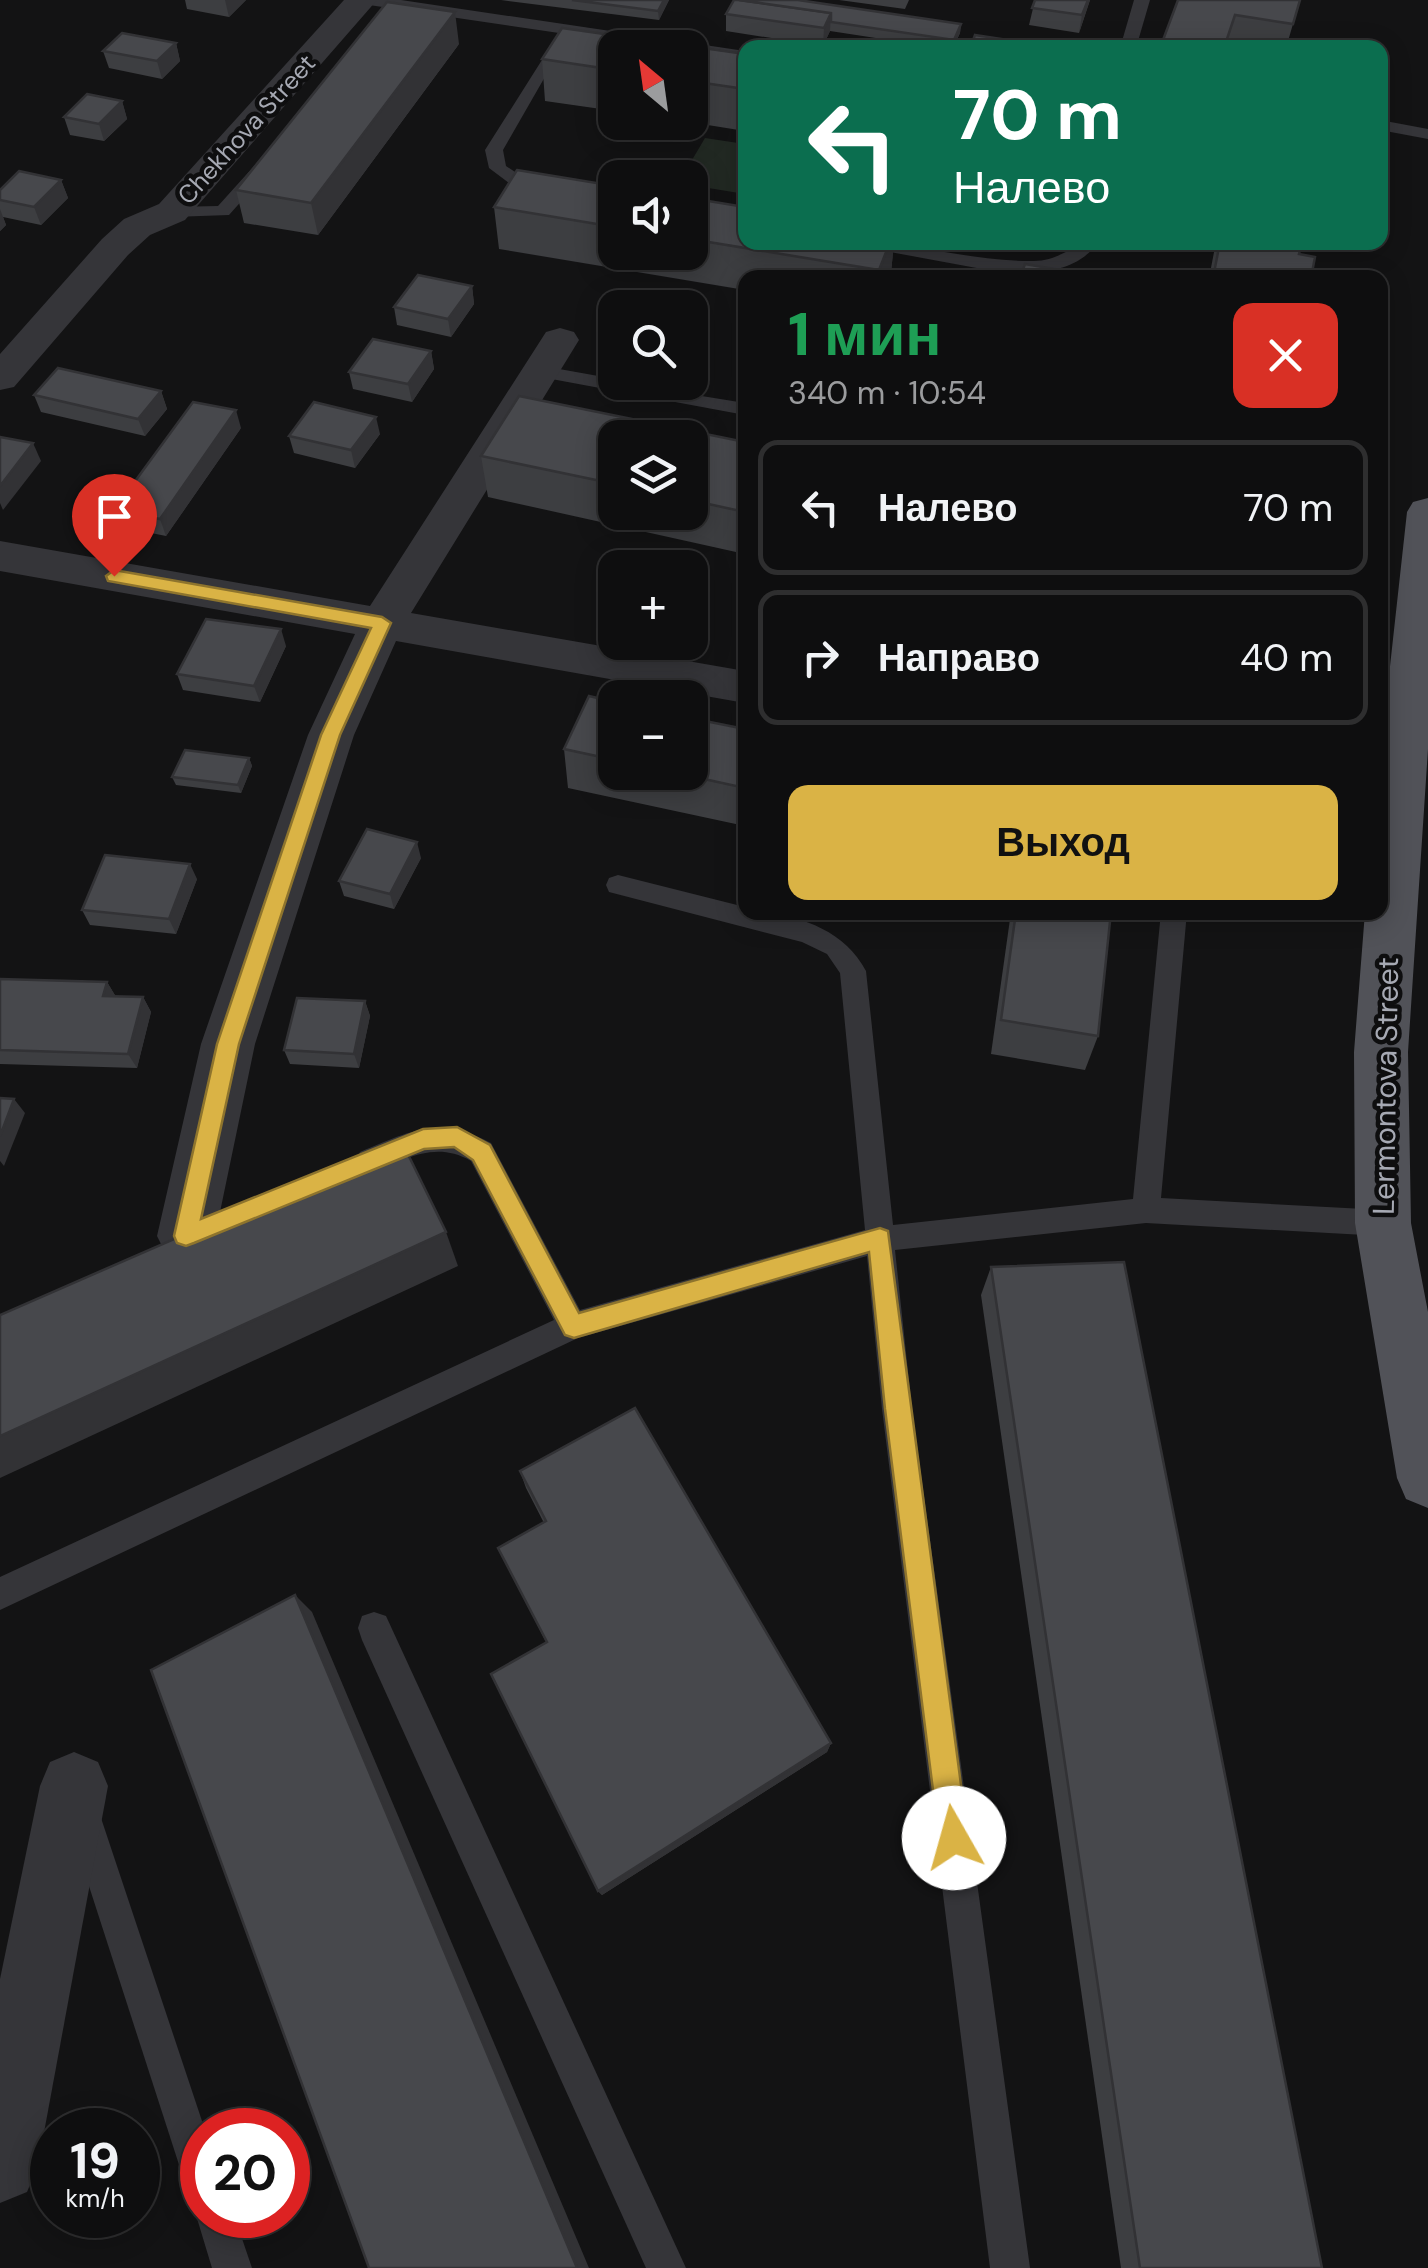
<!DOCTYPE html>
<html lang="ru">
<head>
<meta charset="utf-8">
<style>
  :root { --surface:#0e0e0f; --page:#171718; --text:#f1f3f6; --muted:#9b9c9e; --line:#2e2e2f; --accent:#dab345 }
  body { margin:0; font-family:"DM Sans",sans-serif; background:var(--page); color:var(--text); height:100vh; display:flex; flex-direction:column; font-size:38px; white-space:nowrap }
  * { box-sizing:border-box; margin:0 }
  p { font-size:32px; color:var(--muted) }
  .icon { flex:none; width:55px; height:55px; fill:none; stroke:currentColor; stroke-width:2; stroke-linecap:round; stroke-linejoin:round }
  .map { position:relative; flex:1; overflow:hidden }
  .drawer { position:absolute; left:738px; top:270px; width:650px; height:650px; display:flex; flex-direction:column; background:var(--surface); border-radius:20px; box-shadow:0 5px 25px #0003,0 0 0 2px var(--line) }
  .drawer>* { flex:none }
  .banner { position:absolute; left:738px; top:40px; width:650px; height:210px; border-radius:20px; box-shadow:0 5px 25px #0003,0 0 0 2px var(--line); background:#0b6e4f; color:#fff; overflow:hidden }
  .needle { width:65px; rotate:331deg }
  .tools { position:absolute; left:598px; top:30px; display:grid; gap:20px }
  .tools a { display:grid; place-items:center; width:110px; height:110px; border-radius:20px; background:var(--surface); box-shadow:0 5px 25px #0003,0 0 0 2px var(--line); font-size:50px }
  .speed { position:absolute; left:30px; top:2108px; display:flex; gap:20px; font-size:50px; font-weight:700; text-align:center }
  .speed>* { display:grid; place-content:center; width:130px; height:130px; border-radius:50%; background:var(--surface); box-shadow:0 5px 25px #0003,0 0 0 2px var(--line); line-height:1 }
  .speed small { font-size:25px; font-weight:400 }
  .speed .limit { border:15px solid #d22; background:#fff; color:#111 }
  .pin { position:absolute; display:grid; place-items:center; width:85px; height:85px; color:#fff; margin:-102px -42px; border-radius:50% 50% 50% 0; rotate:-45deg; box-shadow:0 0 10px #0007 }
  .pin .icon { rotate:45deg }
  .me { position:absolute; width:110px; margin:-55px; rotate:353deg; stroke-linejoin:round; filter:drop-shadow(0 0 8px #0008) }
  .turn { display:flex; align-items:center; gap:35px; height:210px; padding:0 50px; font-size:45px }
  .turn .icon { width:130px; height:130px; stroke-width:2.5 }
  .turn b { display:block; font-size:70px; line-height:85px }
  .round { display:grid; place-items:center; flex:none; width:105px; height:105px; border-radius:20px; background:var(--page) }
  .head { display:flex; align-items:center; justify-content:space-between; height:170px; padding:0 50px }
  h1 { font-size:60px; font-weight:800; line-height:75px; color:#1e9e55 }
  .primary-button { display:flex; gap:20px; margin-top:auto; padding:20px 50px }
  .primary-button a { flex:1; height:115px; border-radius:20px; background:var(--accent); color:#111; font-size:40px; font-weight:800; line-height:115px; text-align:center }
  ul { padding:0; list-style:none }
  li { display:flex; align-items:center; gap:30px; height:135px; margin:0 20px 15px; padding:0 30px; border:5px solid var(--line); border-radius:20px }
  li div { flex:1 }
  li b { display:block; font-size:38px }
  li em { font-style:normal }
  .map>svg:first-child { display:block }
  .green { fill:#222923 }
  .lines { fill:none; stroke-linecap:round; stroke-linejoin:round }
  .lane { fill:#353539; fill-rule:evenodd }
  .street { fill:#353539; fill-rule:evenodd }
  .primary { fill:#515258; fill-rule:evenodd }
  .wall { fill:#3d3e41; fill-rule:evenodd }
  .shaded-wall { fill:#323235 }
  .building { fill:#47484c; stroke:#323235; stroke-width:2.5 }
  .route { fill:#dab345; stroke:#8e742d; stroke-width:2.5 }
  .labels { text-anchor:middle; stroke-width:9; stroke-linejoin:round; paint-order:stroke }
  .far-street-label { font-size:25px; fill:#a6a9b3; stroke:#0e0e0f }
  .street-label { font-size:30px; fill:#a6a9b3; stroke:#0e0e0f }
</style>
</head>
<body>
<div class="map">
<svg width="1428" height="2268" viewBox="0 0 1428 2268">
  <rect width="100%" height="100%" fill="#131314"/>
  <polygon class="green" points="705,138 745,144 745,194 690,185 690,178 682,177"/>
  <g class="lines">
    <g class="lane">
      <polygon points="361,0 401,0 745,51 745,61 690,53 690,48 655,48 569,35 503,150 506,166 524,178 615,194 615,204 513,186 489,168 485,150 559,33 369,5"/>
      <polygon points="1134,0 1150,0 1136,48 1120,48"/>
      <polygon points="1380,120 1428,129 1428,139 1380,130"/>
      <polygon points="261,164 270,169 229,215 172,217 163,212 172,207 218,206 255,165"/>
      <path d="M854,242C915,242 973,262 1034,261C1060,261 1074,242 1099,242C1073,275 1038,273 999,271L997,278H979L982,269L863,247Z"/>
      <polygon points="537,365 615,379 615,382 745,403 745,415 530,375 530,367"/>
      <path d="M618,875L745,907V912C792,912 843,927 866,971L893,1225L1133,1199L1161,912H1187L1161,1198L1383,1210L1393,1214L1397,1223L1393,1232L1383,1236L1146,1223L895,1250L912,1409L1030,2268H990L882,1409L867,1256L578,1338L0,1610V1577L554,1320L471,1161C434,1140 406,1160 370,1173L360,1170L356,1161L360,1152C411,1131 438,1115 491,1143L580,1310L865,1230L840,973L827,954L802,942L609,892L606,885L609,878Z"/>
      <polygon points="374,1612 386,1616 686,2268 646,2268 362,1640 358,1628 362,1616"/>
      <polygon points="84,1801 96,1806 101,1818 205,2130 202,2196 188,2191 183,2177 67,1818 72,1806"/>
      <polygon points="202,2201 202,2215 234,2215 252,2268 212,2268 196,2215"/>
    </g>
    <g class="street">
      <polygon points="344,0 377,0 185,220 150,235 128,255 14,387 0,390 0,354 102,239 124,219 159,204"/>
      <polygon points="560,328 574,332 579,340 411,613 745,671 745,703 396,641 354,735 255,1044 215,1236 206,1254 186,1262 166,1254 157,1236 201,1044 308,735 355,634 0,571 0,541 370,606 546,332"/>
      <polygon points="74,1752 98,1762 108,1786 38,2165 27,2192 0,2203 0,1979 40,1786 50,1762"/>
    </g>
    <polygon class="primary" points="1428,498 1428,749 1408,1052 1411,1223 1428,1312 1428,1508 1406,1499 1397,1478 1355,1223 1354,1052 1365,912 1380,912 1380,757 1407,512 1413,502"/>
  </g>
  <g class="wall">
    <polygon points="185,0 246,0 229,17 187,9"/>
    <polygon points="501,0 669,0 659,20"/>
    <polygon points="839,0 909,0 905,9"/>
    <polygon points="1035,0 1090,0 1079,33 1029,25"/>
    <polygon points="1178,0 1300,0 1286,48 1273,48 1228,40 1226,48 1160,48"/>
    <polygon points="726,14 961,24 960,33 953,48 941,48 830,31 823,46 726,31"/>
    <polygon points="562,28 745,54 745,131 689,122 690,48 615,48 615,111 545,101 542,59"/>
    <polygon points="176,43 180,61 162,79 109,68 103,51"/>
    <polygon points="459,44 318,235 244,223 236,190"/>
    <polygon points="122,101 127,119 104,141 70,135 64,117"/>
    <polygon points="61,180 68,198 41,225 3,217 6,225 0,231 0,190"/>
    <polygon points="615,186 615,252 690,252 690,198 745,242 894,242 891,273 889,278 745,278 745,290 499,249 494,207"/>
    <polygon points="1216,242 1302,242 1299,254 1311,278 1209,278"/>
    <polygon points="472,286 474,304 451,337 397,325 394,307"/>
    <polygon points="431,351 434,369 412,402 353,389 349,372"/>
    <polygon points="161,391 167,409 145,436 41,412 34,395"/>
    <path d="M519,396L745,442V554L488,497L481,456ZM615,438H690V512H615Z"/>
    <polygon points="241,428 166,536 121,527 114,510"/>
    <polygon points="380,434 355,468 294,453 289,436"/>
    <polygon points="286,646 260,702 183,690 177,674"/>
    <polygon points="615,702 615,772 690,772 745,729 745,826 568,788 564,749"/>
    <polygon points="249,758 252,766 241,793 176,785 172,777"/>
    <polygon points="421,858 394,909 344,896 339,881"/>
    <polygon points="197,879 176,934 90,925 82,910"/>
    <polygon points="1011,912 1111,912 1098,1036 1085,1070 991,1054"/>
    <polygon points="0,979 107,982 116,997 143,997 151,1012 137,1068 0,1064"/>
    <polygon points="365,1001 370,1016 359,1068 290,1064 284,1050"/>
    <polygon points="991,1267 1322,2268 1121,2268 981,1295"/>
    <polygon points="520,1471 831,1743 827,1752 602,1895 598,1891 546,1642 498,1548 544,1523 526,1488"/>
  </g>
  <g class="shaded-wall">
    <polygon points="225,0 246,0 229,17"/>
    <polygon points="664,0 669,0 659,20 658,11"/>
    <polygon points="1088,0 1090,0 1079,33 1082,15"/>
    <polygon points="455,12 459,44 318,235 311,203"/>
    <polygon points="831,13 830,31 823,46 824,28"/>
    <polygon points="961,24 960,33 953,48 954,40"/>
    <polygon points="176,43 180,61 162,79 157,61"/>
    <polygon points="122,101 127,119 104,141 99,124"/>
    <polygon points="61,180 68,198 41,225 34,207"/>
    <polygon points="0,209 6,225 0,231"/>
    <polygon points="890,242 894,242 891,273 889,278 878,278 879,270"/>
    <polygon points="472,286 474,304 451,337 448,319"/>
    <polygon points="431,351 434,369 412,402 408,384"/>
    <polygon points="161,391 167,409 145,436 138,419"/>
    <polygon points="236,410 241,428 166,536 160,519"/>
    <polygon points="376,417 380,434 355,468 351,450"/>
    <polygon points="33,443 41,461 3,510 0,503 0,486"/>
    <polygon points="281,629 286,646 260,702 254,686"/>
    <polygon points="249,758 252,766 241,793 238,785"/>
    <polygon points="417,842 421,858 394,909 390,894"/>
    <polygon points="190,864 197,879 176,934 169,919"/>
    <polygon points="107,982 116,997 103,996"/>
    <polygon points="143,997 151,1012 137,1068 128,1054"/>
    <polygon points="365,1001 370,1016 359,1068 354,1054"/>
    <polygon points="14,1099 25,1113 4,1166 0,1161 0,1136"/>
    <polygon points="446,1232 458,1266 0,1478 0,1436"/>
    <polygon points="295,1595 312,1612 589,2268 577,2268"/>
    <polygon points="831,1743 827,1752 602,1895 598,1891"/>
  </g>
  <g class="building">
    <polygon points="572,0 664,0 658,11"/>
    <polygon points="734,0 739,0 831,13 824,28 726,14"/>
    <polygon points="739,0 798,0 961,24 954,40 831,22 831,13"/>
    <polygon points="1035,0 1088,0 1082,15 1032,8"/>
    <polygon points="1178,0 1300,0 1293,24 1235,15 1224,48 1160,48"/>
    <polygon points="387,2 455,12 311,203 236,190"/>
    <polygon points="562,28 745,54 745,89 690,81 690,48 615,48 615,70 542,59"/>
    <polygon points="122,33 176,43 157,61 103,51"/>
    <polygon points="975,35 1022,42 1020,48 970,48"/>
    <polygon points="87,94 122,101 99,124 64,117"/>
    <polygon points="517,170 615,186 615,227 494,207"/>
    <polygon points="19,171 61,180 34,207 0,200 0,190"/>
    <polygon points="690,198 745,207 745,242 890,242 879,270 690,239"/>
    <polygon points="1220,242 1302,242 1299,254 1315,257 1311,278 1213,278"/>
    <polygon points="1025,264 1106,278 1020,278"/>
    <polygon points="418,275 472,286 448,319 394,307"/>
    <polygon points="373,339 431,351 408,384 349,372"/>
    <polygon points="58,368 161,391 138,419 34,395"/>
    <polygon points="519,396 745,442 745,512 690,500 690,438 615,438 615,484 481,456"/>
    <polygon points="193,402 236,410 160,519 114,510"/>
    <polygon points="314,402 376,417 351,450 289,436"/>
    <polygon points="0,437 33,443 0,486"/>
    <polygon points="206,619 281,629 254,686 177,674"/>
    <polygon points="589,696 615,702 615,760 564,749"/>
    <polygon points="690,718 745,729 745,788 672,772 690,772"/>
    <polygon points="185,750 249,758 238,785 172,777"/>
    <polygon points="367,829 417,842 390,894 339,881"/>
    <polygon points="105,855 190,864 169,919 82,910"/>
    <polygon points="1016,912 1111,912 1098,1036 1001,1020"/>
    <polygon points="0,979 107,982 103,996 143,997 128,1054 0,1050"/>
    <polygon points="297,998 365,1001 354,1054 284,1050"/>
    <polygon points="0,1098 14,1099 0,1136"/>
    <polygon points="401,1140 446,1232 0,1436 0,1315"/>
    <polygon points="1124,1262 1322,2268 1140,2268 991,1267"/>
    <polygon points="635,1408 831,1743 598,1891 491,1674 547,1642 498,1548 546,1521 520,1471"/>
    <polygon points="295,1595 577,2268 369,2268 151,1670"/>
  </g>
  <polygon class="route" points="114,570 382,617 391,623 340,735 239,1044 201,1219 423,1129 457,1127 490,1145 579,1313 880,1228 888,1231 968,1838 964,1849 954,1853 943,1849 939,1838 885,1409 869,1252 574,1338 565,1335 473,1160 454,1147 424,1149 194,1243 186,1246 177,1243 174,1236 217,1044 321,735 371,628 108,581 106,576"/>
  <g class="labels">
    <g class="far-street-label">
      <text transform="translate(246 129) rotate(-48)" y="9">Chekhova Street</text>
    </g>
    <g class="street-label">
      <text transform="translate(1386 1086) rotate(-89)" y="10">Lermontova Street</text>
    </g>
  </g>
</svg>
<div class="tools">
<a><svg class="needle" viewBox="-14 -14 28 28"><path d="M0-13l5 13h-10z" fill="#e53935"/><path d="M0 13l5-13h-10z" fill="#9b9c9e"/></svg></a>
<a><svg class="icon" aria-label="sound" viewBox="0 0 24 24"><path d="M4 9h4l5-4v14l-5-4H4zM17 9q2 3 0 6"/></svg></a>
<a><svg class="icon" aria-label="search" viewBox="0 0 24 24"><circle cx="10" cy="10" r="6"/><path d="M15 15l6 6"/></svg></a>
<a><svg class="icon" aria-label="layers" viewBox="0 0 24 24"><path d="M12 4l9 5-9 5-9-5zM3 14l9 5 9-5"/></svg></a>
<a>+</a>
<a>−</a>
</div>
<div class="speed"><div>19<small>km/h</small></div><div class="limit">20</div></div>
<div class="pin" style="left:114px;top:576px;background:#d93025"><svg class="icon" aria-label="arrive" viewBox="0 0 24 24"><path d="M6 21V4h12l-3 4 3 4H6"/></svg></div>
<svg class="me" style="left:954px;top:1838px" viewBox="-20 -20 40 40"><circle r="19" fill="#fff"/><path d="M0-13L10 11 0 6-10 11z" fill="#dab345"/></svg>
<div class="banner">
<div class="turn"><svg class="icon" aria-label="left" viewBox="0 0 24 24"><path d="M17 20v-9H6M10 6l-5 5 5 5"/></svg><div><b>70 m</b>Налево</div></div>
</div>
<section class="drawer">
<div class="head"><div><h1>1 мин</h1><p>340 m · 10:54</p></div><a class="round" style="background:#d93025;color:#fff"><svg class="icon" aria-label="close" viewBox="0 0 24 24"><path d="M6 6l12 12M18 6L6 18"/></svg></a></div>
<ul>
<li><svg class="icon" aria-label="left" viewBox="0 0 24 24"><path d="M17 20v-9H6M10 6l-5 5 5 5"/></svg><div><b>Налево</b></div><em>70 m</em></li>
<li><svg class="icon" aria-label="right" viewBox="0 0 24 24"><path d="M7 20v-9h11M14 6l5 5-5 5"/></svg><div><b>Направо</b></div><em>40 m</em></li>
</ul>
<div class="primary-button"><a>Выход</a></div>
</section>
</div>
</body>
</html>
